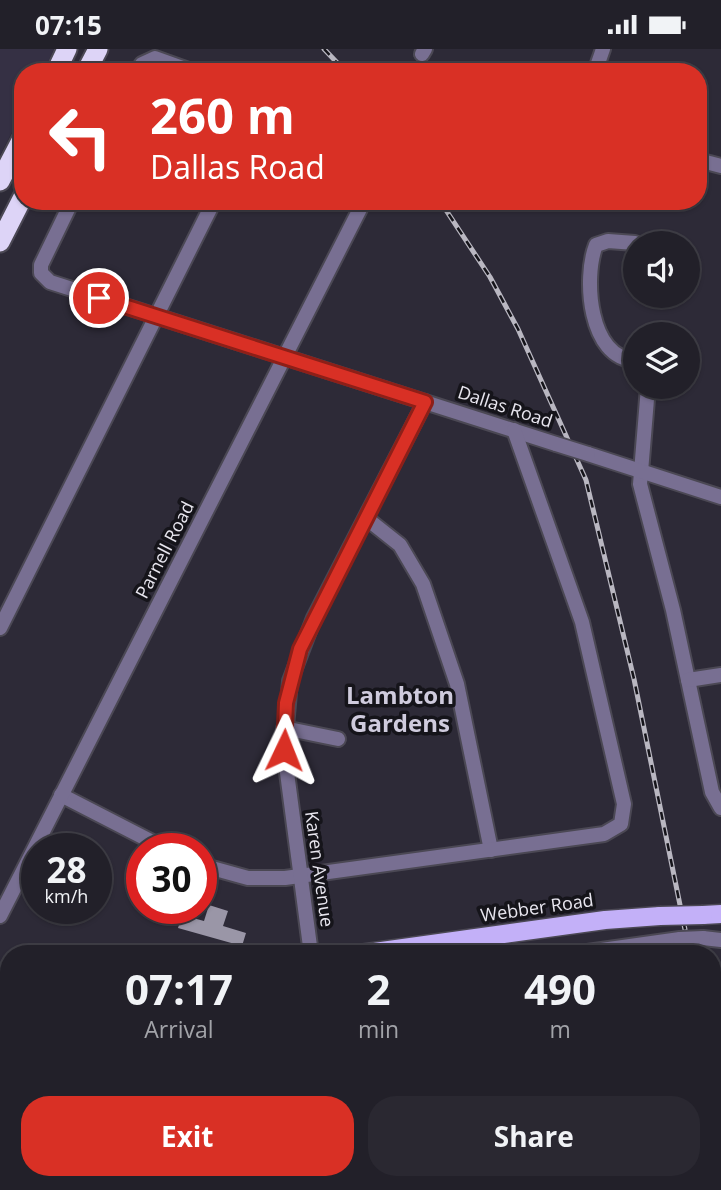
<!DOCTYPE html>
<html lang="en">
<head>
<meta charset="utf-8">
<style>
  :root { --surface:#222029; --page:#2a2831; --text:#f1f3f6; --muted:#a2a3a8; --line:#3f3e46; --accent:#d93025 }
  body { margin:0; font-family:"Open Sans",sans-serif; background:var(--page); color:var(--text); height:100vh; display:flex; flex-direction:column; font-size:26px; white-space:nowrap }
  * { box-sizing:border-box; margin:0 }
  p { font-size:23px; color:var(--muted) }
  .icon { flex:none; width:38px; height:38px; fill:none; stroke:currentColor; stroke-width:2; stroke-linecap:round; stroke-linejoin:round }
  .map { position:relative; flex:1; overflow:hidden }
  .drawer { position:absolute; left:0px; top:896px; width:721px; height:245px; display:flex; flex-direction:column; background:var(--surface); border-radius:28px 28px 0 0; box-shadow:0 2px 5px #0004,0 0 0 2px var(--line) }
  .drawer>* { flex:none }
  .banner { position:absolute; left:14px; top:14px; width:693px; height:147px; border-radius:28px; box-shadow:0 2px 5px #0004,0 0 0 2px var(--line); background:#d93025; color:#fff; overflow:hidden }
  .fabs { position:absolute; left:623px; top:182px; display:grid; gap:14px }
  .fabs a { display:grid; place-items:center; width:77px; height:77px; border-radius:50%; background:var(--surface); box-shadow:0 2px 5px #0004,0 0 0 2px var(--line); font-size:35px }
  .speed { position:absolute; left:21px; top:784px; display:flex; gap:14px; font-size:35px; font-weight:700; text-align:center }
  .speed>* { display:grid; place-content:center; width:91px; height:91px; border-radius:50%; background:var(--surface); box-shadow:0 2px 5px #0004,0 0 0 2px var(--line); line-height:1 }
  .speed small { font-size:18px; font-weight:400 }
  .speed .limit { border:10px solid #d22; background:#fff; color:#111 }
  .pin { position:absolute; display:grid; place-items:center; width:60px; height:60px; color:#fff; margin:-30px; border:4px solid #fff; border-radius:50%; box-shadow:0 2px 7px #0007 }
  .me { position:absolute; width:77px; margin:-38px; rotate:2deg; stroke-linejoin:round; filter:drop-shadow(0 0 5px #0008) }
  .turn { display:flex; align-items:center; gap:24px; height:147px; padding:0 21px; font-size:32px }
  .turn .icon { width:91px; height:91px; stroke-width:2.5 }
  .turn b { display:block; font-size:49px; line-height:60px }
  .eta { display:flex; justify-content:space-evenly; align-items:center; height:119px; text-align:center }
  .eta b { font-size:42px; font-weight:700; line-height:49px }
  .primary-button { display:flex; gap:14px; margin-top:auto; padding:14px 21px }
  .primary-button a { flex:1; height:80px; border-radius:28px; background:var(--accent); color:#fff; font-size:28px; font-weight:700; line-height:80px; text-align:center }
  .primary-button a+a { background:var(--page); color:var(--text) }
  .status { display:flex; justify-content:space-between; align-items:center; height:49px; padding:0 35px; background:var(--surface); direction:ltr }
  .status svg { height:19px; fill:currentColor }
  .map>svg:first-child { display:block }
  .built { fill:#353044 }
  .building { fill:#9a96a7 }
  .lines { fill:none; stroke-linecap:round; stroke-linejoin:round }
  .minor-casing { stroke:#4b4854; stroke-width:18 }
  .major-casing { stroke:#4b4854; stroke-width:21 }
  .highway-casing { stroke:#4b4854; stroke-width:23 }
  .minor { stroke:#786f92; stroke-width:14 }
  .major { stroke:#c3b0f8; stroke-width:18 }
  .highway { stroke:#ddd4f7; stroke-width:19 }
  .rail-casing { stroke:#b9b7c1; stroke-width:5 }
  .rail { stroke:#15141a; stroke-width:2.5; stroke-dasharray:8; stroke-linecap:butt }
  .minor-bridge-casing { stroke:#4b4854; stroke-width:18; stroke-linecap:butt }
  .major-bridge-casing { stroke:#4b4854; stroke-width:21; stroke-linecap:butt }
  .minor-bridge { stroke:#786f92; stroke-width:14 }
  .major-bridge { stroke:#c3b0f8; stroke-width:18 }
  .route-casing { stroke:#8d1f18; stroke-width:18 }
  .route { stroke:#d93025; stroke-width:12 }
  .labels { text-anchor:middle; stroke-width:7; stroke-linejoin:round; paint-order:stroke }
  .street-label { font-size:18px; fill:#e8e6ef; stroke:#15141a }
  .district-label { font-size:24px; font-weight:bold; fill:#cfcbdd; stroke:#15141a }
</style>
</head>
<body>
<div class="status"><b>07:15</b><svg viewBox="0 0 49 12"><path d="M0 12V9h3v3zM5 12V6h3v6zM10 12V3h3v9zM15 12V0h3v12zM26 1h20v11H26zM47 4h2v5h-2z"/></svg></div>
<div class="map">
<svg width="721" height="1141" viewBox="0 0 721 1141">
  <rect width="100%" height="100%" fill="#2d2a37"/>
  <polygon class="built" points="0,0 54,0 43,23 23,23 23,62 0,106"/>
  <polygon class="building" points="209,856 228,862 223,877 246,884 242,897 178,879 182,866 204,872"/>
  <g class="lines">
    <g class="minor-casing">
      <g id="minor">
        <polyline points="422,5 425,0"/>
        <polyline points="137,23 142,15 155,9 194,23"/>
        <polyline points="595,23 603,0"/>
        <polyline points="698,111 721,117"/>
        <polyline points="72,152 41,216 41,224 50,233 556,395"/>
        <path d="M635,194L608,192L596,196C583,229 589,310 635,311"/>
        <polyline points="648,338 640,435 673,561 712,743 721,759"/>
        <polyline points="588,405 721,448"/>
        <polyline points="366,469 400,496 423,535 457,635 491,801"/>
        <polyline points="0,579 214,152"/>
        <polyline points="688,631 721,626"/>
        <polyline points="284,679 338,690"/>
        <polyline points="61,746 166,800"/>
        <polyline points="201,816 248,829 285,829 604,785 621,775 624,755 582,573 514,381"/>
        <polyline points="0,867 364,152"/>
        <polyline points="703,889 721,891"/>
        <polyline points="311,905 284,701 290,632 314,569 425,353"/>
        <polyline points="573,905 680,890"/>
      </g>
    </g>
    <g class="major-casing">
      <g id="major">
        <polyline points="703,866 721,865"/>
        <polyline points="360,905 605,871 660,867"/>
        <polyline points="0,946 9,946"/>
        <polyline points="0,962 9,962"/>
        <polyline points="397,1132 413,1141"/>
        <polyline points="430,1132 449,1141"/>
      </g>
    </g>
    <g class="highway-casing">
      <g id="highway">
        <polyline points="56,23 67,0"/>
        <polyline points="86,23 98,0"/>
        <polyline points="0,132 23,88"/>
        <polyline points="0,193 23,148"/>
      </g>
    </g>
    <use href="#minor" class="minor"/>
    <use href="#major" class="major"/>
    <use href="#highway" class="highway"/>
    <g class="rail-casing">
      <g id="rail">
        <polyline points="324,0 346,23"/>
        <polyline points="440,152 490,228 518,280 586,431 634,630 690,905"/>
        <polyline points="712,982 721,1025"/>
        <polyline points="713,1017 721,1056"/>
      </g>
    </g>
    <use href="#rail" class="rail"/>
    <g class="minor-bridge-casing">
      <g id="minor-bridge">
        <polyline points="556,395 588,405"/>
        <polyline points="680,890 703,889"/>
      </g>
    </g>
    <g class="major-bridge-casing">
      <polyline id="major-bridge" points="660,867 703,866"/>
    </g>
    <use href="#minor-bridge" class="minor-bridge"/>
    <use href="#major-bridge" class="major-bridge"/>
  </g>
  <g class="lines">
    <g class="route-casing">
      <polyline id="route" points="99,249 425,353 300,600 286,654 284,701"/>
    </g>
    <use href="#route" class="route"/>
  </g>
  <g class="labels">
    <g class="street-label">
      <text transform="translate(505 358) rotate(18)" y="6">Dallas Road</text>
      <text transform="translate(165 501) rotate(-63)" y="6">Parnell Road</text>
      <text transform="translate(319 820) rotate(82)" y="6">Karen Avenue</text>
      <text transform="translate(537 859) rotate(-8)" y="6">Webber Road</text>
    </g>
    <g class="district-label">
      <text x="400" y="655">Lambton<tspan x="400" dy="28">Gardens</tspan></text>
    </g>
  </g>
</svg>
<div class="fabs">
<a><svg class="icon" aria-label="sound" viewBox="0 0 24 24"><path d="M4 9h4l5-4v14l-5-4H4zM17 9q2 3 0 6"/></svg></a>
<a><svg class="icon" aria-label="layers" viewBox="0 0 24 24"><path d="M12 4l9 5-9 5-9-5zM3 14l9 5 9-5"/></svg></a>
</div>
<div class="speed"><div>28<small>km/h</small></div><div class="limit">30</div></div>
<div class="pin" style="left:99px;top:249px;background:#d93025"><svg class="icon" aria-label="arrive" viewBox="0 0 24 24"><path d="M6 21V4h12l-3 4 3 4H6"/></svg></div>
<svg class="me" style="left:284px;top:701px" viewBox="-20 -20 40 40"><path d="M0-17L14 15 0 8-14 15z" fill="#d93025" stroke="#fff" stroke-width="4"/></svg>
<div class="banner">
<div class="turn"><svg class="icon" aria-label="left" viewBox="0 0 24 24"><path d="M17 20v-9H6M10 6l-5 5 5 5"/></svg><div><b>260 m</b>Dallas Road</div></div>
</div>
<section class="drawer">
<div class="eta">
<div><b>07:17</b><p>Arrival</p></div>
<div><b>2</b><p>min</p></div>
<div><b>490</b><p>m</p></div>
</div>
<div class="primary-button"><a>Exit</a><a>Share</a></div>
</section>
</div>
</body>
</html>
